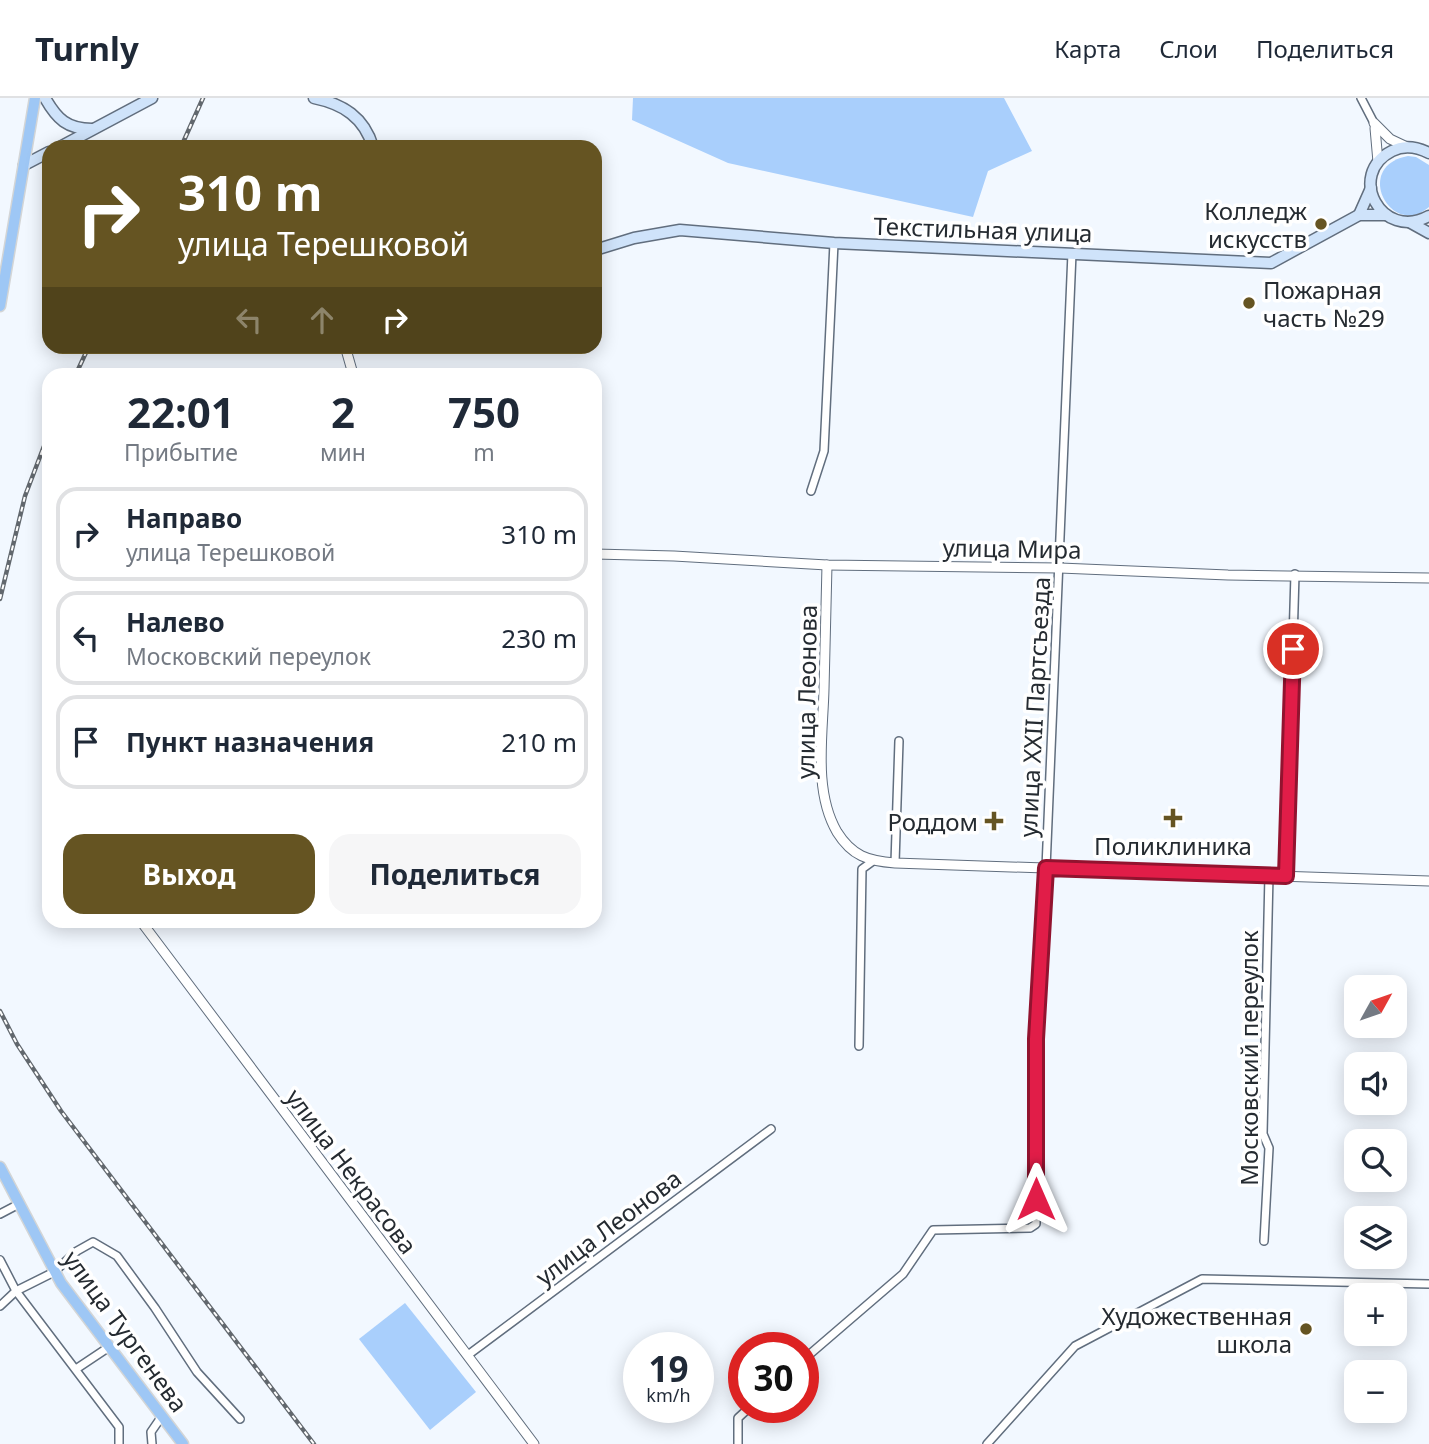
<!DOCTYPE html>
<html lang="ru">
<head>
<meta charset="utf-8">
<style>
	:root { --surface:#fff; --page:#f6f6f7; --text:#1f2937; --muted:#747a83; --line:#e0e1e3; --accent:#655422 }
	body { margin:0; font-family:"Noto Sans",sans-serif; background:var(--page); color:var(--text); height:100vh; display:flex; flex-direction:column; font-size:26px; white-space:nowrap }
	* { box-sizing:border-box; margin:0 }
	p { font-size:23px; color:var(--muted) }
	.icon { flex:none; width:38px; height:38px; fill:none; stroke:currentColor; stroke-width:2; stroke-linecap:round; stroke-linejoin:round }
	.map { position:relative; flex:1; overflow:hidden }
	.drawer { position:absolute; left:42px; top:270px; width:560px; height:560px; display:flex; flex-direction:column; background:var(--surface); border-radius:21px; box-shadow:0 4px 18px #0003 }
	.drawer>* { flex:none }
	.hud { position:absolute; left:42px; top:42px; width:560px; height:214px; border-radius:21px; box-shadow:0 4px 18px #0003; background:#655422; color:#fff; overflow:hidden }
	.needle { width:46px; rotate:50deg }
	.fabs { position:absolute; left:1344px; top:877px; display:grid; gap:14px }
	.fabs a { display:grid; place-items:center; width:63px; height:63px; border-radius:14px; background:var(--surface); box-shadow:0 4px 18px #0003; font-size:35px }
	.speed { position:absolute; left:623px; top:1234px; display:flex; gap:14px; font-size:35px; font-weight:700; text-align:center }
	.speed>* { display:grid; place-content:center; width:91px; height:91px; border-radius:50%; background:var(--surface); box-shadow:0 4px 18px #0003; line-height:1 }
	.speed small { font-size:18px; font-weight:400 }
	.speed .limit { border:10px solid #d22; background:#fff; color:#111 }
	.pin { position:absolute; display:grid; place-items:center; width:60px; height:60px; color:#fff; margin:-30px; border:4px solid #fff; border-radius:50%; box-shadow:0 2px 7px #0007 }
	.me { position:absolute; width:77px; margin:-38px; rotate:0deg; stroke-linejoin:round; filter:drop-shadow(0 0 5px #0008) }
	.turn { display:flex; align-items:center; gap:24px; height:147px; padding:0 21px; font-size:32px }
	.turn .icon { width:91px; height:91px; stroke-width:2.5 }
	.turn b { display:block; font-size:49px; line-height:60px }
	.lanes { display:flex; align-items:center; height:66px; padding:0 21px; background:#0003; justify-content:center; gap:35px; direction:ltr }
	.lanes .off { opacity:.35 }
	.eta { display:flex; justify-content:space-evenly; align-items:center; height:119px; text-align:center }
	.eta b { font-size:42px; font-weight:700; line-height:49px }
	.cta { display:flex; gap:14px; margin-top:auto; padding:14px 21px }
	.cta a { flex:1; height:80px; border-radius:21px; background:var(--accent); color:#fff; font-size:28px; font-weight:700; line-height:80px; text-align:center }
	.cta a+a { background:var(--page); color:var(--text) }
	ul { padding:0; list-style:none }
	li { display:flex; align-items:center; gap:21px; height:94px; margin:0 14px 10px; padding:0 7px; border:4px solid var(--line); border-radius:21px }
	li div { flex:1 }
	li b { display:block; font-size:26px }
	li em { font-style:normal }
	header { display:flex; align-items:center; gap:42px; box-sizing:border-box; height:98px; padding:0 35px; background:var(--surface); border-bottom:2px solid var(--line) }
	header strong { font-size:33px }
	nav { display:flex; gap:38px; margin-inline-start:auto; font-size:24px }
	.map>svg:first-child { display:block }
	.green { fill:#a9cffc }
	.lines { fill:none; stroke-linecap:round; stroke-linejoin:round }
	.minor-casing { stroke:#616e7e; stroke-width:10 }
	.tertiary-casing { stroke:#616e7e; stroke-width:11 }
	.secondary-casing { stroke:#616e7e; stroke-width:13 }
	.primary-casing { stroke:#d3d5d6; stroke-width:13 }
	.minor { stroke:#fff; stroke-width:7 }
	.tertiary { stroke:#fff; stroke-width:9 }
	.secondary { stroke:#cfe3fa; stroke-width:10 }
	.primary { stroke:#9ec7f5; stroke-width:10 }
	.rail-casing { stroke:#62686e; stroke-width:4.5 }
	.rail { stroke:#fff; stroke-width:2; stroke-dasharray:5; stroke-linecap:butt }
	.route-casing { stroke:#92132f; stroke-width:18 }
	.route { stroke:#e11d48; stroke-width:12 }
	.poi-dot { fill:#655422; stroke:#fff; stroke-width:2.5 }
	.labels { text-anchor:middle; dominant-baseline:central; stroke-width:7; stroke-linejoin:round; paint-order:stroke }
	.poi-label { font-size:24px; fill:#252b31; stroke:#fff; text-anchor:end }
	.street-label { font-size:24px; fill:#252b31; stroke:#fff }
</style>
</head>
<body>
<header>
<strong>Turnly</strong>
<nav><a>Карта</a><a>Слои</a><a>Поделиться</a></nav>
</header>
<div class="map">
<svg width="1429" height="1346" viewBox="0 0 1429 1346">
	<rect width="100%" height="100%" fill="#f2f8ff"/>
	<g class="green">
		<polygon points="633,0 1004,0 1032,53 988,73 973,119 728,65 632,22"/>
		<path d="M1408,58L1416,59L1429,67V109C1391,142 1352,68 1408,58Z"/>
		<polygon points="405,1205 476,1294 430,1332 359,1241"/>
	</g>
	<g class="lines">
		<g class="minor-casing">
			<g id="minor">
				<polyline points="1361,0 1374,25"/>
				<polyline points="811,393 824,353 834,145"/>
				<polyline points="895,765 899,643"/>
				<polyline points="1286,778 1295,476"/>
				<polyline points="859,948 862,771 873,763"/>
				<polyline points="0,1116 19,1106"/>
				<polyline points="1264,1143 1269,1050 1263,1036 1269,777"/>
				<polyline points="0,1162 16,1193 119,1329 119,1346"/>
				<polyline points="0,1208 16,1193 54,1174 77,1153 93,1144 117,1158 155,1210 197,1274 240,1321"/>
				<polyline points="468,1257 771,1031"/>
				<polyline points="803,1262 903,1176 933,1132 1030,1130 1036,1126 1036,941 1046,770 1072,155"/>
				<polyline points="76,1271 109,1249"/>
				<polyline points="152,1346 151,1334 162,1318"/>
				<polyline points="738,1346 738,1320 750,1309"/>
				<polyline points="987,1346 1075,1248 1202,1181 1429,1186"/>
			</g>
		</g>
		<g class="tertiary-casing">
			<g id="tertiary">
				<polyline points="1374,25 1390,41 1407,49"/>
				<polyline points="1375,30 1378,64"/>
				<polyline points="345,248 353,276"/>
				<polyline points="595,456 674,458 827,467 1060,470 1228,477 1429,480"/>
				<path d="M827,467C826,508 825,549 824,591C823,636 813,693 837,734C852,758 868,763 895,765L1429,783"/>
				<polyline points="140,822 534,1346"/>
			</g>
		</g>
		<g class="secondary-casing">
			<g id="secondary">
				<path d="M45,0C57,21 67,31 92,31"/>
				<path d="M314,0C343,6 364,19 373,49"/>
				<polyline points="60,49 152,0"/>
				<path d="M1429,55C1417,49 1404,47 1392,53C1346,76 1381,144 1429,118"/>
				<polyline points="24,67 49,54"/>
				<polyline points="1359,117 1371,90"/>
				<polyline points="1411,125 1429,135"/>
				<polyline points="595,152 634,140 680,132 834,145 1271,165 1359,117 1386,117"/>
			</g>
		</g>
		<g class="primary-casing">
			<g id="primary">
				<polyline points="0,208 35,0"/>
				<polyline points="0,1069 61,1185 183,1346"/>
			</g>
		</g>
		<use href="#minor" class="minor"/>
		<use href="#tertiary" class="tertiary"/>
		<use href="#secondary" class="secondary"/>
		<use href="#primary" class="primary"/>
		<g class="rail-casing">
			<g id="rail">
				<polyline points="181,49 203,0"/>
				<polyline points="76,276 89,248"/>
				<polyline points="0,501 25,398 49,335"/>
				<polyline points="0,913 17,946 61,1013 314,1346"/>
			</g>
		</g>
		<use href="#rail" class="rail"/>
	</g>
	<g class="lines">
		<g class="route-casing">
			<polyline id="route" points="1036,1101 1036,941 1046,770 1286,778 1293,551"/>
		</g>
		<use href="#route" class="route"/>
	</g>
	<g class="poi-dot">
		<circle cx="1321" cy="126" r="7"/>
		<circle cx="1249" cy="205" r="7"/>
		<path d="M1169.5 709.5h7v7h7v7h-7v7h-7v-7h-7v-7h7z"/>
		<path d="M990.5 712.5h7v7h7v7h-7v7h-7v-7h-7v-7h7z"/>
		<circle cx="1306" cy="1231" r="7"/>
	</g>
	<g class="labels">
		<g class="poi-label">
			<text x="1307" y="112">Колледж<tspan x="1307" dy="28">искусств</tspan></text>
			<text x="1263" y="191" text-anchor="start">Пожарная<tspan x="1263" dy="28">часть №29</tspan></text>
			<text x="978" y="723">Роддом</text>
			<text x="1173" y="747" text-anchor="middle">Поликлиника</text>
			<text x="1292" y="1217">Художественная<tspan x="1292" dy="28">школа</tspan></text>
		</g>
		<g class="street-label">
			<text transform="translate(983 131) rotate(2)">Текстильная улица</text>
			<text transform="translate(1012 450) rotate(1)">улица Мира</text>
			<text transform="translate(806 594) rotate(-89)">улица Леонова</text>
			<text transform="translate(1034 609) rotate(-87)">улица XXII Партсъезда</text>
			<text transform="translate(1248 960) rotate(-90)">Московский переулок</text>
			<text transform="translate(352 1073) rotate(53)">улица Некрасова</text>
			<text transform="translate(608 1129) rotate(-37)">улица Леонова</text>
			<text transform="translate(126 1233) rotate(54)">улица Тургенева</text>
		</g>
	</g>
</svg>
<div class="fabs">
<a><svg class="needle" viewBox="-14 -14 28 28"><path d="M0-13l5 13h-10z" fill="#e53935"/><path d="M0 13l5-13h-10z" fill="#747a83"/></svg></a>
<a><svg class="icon" aria-label="sound" viewBox="0 0 24 24"><path d="M4 9h4l5-4v14l-5-4H4zM17 9q2 3 0 6"/></svg></a>
<a><svg class="icon" aria-label="search" viewBox="0 0 24 24"><circle cx="10" cy="10" r="6"/><path d="M15 15l6 6"/></svg></a>
<a><svg class="icon" aria-label="layers" viewBox="0 0 24 24"><path d="M12 4l9 5-9 5-9-5zM3 14l9 5 9-5"/></svg></a>
<a>+</a>
<a>−</a>
</div>
<div class="speed"><div>19<small>km/h</small></div><div class="limit">30</div></div>
<div class="pin" style="left:1293px;top:551px;background:#d93025"><svg class="icon" aria-label="arrive" viewBox="0 0 24 24"><path d="M6 21V4h12l-3 4 3 4H6"/></svg></div>
<svg class="me" style="left:1036px;top:1101px" viewBox="-20 -20 40 40"><path d="M0-17L14 15 0 8-14 15z" fill="#e11d48" stroke="#fff" stroke-width="4"/></svg>
<div class="hud">
<div class="turn"><svg class="icon" aria-label="right" viewBox="0 0 24 24"><path d="M7 20v-9h11M14 6l5 5-5 5"/></svg><div><b>310 m</b>улица Терешковой</div></div>
<div class="lanes"><svg class="icon off" aria-label="left" viewBox="0 0 24 24"><path d="M17 20v-9H6M10 6l-5 5 5 5"/></svg><svg class="icon off" aria-label="ahead" viewBox="0 0 24 24"><path d="M12 20V5M6 11l6-6 6 6"/></svg><svg class="icon" aria-label="right" viewBox="0 0 24 24"><path d="M7 20v-9h11M14 6l5 5-5 5"/></svg></div>
</div>
<section class="drawer">
<div class="eta">
<div><b>22:01</b><p>Прибытие</p></div>
<div><b>2</b><p>мин</p></div>
<div><b>750</b><p>m</p></div>
</div>
<ul>
<li><svg class="icon" aria-label="right" viewBox="0 0 24 24"><path d="M7 20v-9h11M14 6l5 5-5 5"/></svg><div><b>Направо</b><p>улица Терешковой</p></div><em>310 m</em></li>
<li><svg class="icon" aria-label="left" viewBox="0 0 24 24"><path d="M17 20v-9H6M10 6l-5 5 5 5"/></svg><div><b>Налево</b><p>Московский переулок</p></div><em>230 m</em></li>
<li><svg class="icon" aria-label="arrive" viewBox="0 0 24 24"><path d="M6 21V4h12l-3 4 3 4H6"/></svg><div><b>Пункт назначения</b></div><em>210 m</em></li>
</ul>
<div class="cta"><a>Выход</a><a>Поделиться</a></div>
</section>
</div>
</body>
</html>
